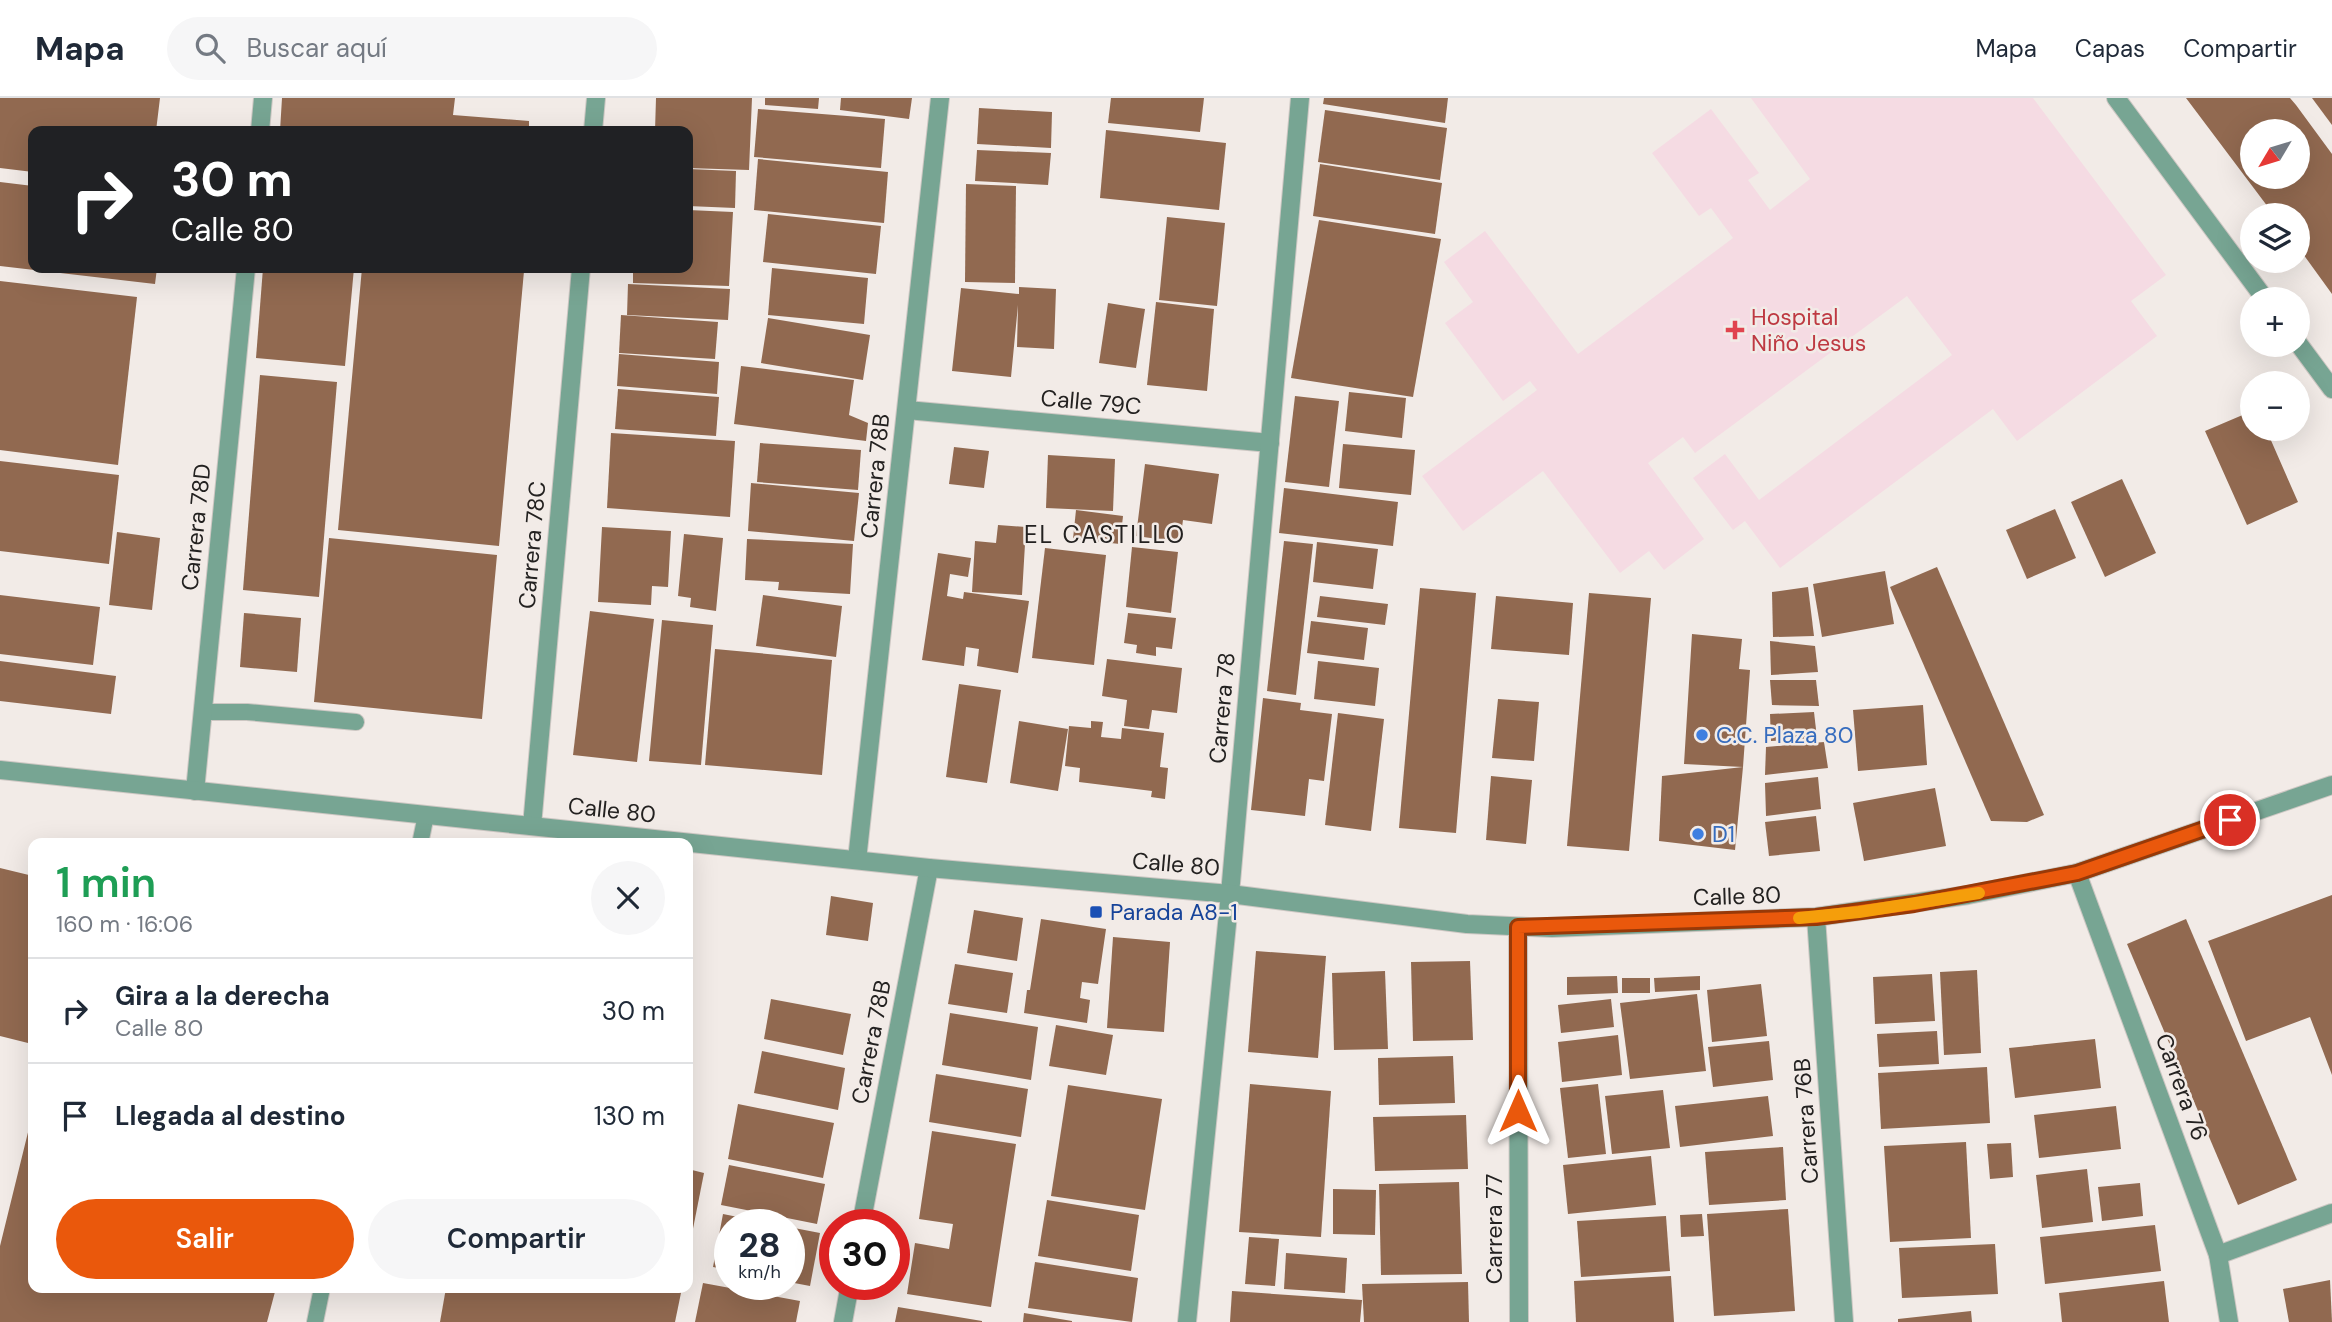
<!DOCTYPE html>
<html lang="es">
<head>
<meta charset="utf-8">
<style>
	:root { --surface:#fff; --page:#f6f6f7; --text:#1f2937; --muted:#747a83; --line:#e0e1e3; --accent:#ea580c }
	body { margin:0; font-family:"DM Sans",sans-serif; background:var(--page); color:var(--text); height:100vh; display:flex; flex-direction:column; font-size:26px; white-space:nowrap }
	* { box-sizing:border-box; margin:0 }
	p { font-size:23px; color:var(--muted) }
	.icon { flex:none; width:38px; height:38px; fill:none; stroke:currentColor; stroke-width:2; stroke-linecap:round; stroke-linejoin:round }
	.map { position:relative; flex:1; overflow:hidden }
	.details { position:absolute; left:28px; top:740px; width:665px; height:455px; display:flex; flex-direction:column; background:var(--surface); border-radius:14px; box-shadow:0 7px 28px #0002 }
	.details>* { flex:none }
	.hud { position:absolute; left:28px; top:28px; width:665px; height:147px; border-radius:14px; box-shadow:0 7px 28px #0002; background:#202124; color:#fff; overflow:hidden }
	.needle { width:46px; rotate:232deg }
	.tools { position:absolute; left:2240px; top:21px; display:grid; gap:14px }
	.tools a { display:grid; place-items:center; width:70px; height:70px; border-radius:50%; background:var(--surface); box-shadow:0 7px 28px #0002; font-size:35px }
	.speed { position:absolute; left:714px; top:1111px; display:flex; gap:14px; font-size:35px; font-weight:700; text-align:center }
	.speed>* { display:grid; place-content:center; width:91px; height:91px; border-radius:50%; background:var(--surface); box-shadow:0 7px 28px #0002; line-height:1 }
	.speed small { font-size:18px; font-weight:400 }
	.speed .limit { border:10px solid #d22; background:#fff; color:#111 }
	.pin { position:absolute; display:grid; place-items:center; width:60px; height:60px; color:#fff; margin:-30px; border:4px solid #fff; border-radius:50%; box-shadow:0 2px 7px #0007 }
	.me { position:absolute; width:77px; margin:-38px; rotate:0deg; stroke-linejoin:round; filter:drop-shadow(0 0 5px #0008) }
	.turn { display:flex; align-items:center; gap:24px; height:147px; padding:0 28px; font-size:32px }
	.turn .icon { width:91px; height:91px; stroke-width:2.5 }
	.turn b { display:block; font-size:49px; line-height:60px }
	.round { display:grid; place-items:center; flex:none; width:74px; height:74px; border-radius:37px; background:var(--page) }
	.summary { display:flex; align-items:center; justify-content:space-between; height:119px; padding:0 28px }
	h1 { font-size:42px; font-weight:600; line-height:52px; color:#1e9e55 }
	.cta { display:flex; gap:14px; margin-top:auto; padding:14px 28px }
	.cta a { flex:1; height:80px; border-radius:42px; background:var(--accent); color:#fff; font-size:28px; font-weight:600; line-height:80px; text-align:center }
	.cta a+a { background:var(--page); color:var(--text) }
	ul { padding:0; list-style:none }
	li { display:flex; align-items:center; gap:21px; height:105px; padding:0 28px; border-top:2px solid var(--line) }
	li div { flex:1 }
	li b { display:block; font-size:26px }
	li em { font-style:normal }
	header { display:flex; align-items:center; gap:42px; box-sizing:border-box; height:98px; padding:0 35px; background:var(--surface); border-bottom:2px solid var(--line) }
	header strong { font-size:33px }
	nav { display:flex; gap:38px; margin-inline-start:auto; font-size:24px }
	.search { width:490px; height:63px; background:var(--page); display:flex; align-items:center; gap:18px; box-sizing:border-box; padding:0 24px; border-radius:38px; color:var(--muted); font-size:26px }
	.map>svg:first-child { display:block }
	.medical { fill:#f5dbe3 }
	.building { fill:#916950; fill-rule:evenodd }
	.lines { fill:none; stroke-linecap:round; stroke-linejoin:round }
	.service-casing { stroke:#cdc7c3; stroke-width:18 }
	.minor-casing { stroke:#cdc7c3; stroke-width:20 }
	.tertiary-casing { stroke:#cdc7c3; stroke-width:20 }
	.service { stroke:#77a593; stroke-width:16 }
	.minor { stroke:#77a593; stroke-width:18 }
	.tertiary { stroke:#77a593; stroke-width:18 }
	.route-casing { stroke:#983908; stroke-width:18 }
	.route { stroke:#ea580c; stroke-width:12 }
	.slow { stroke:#f59e0b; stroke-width:12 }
	.health-dot { fill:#e0444e; stroke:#f2ebe7; stroke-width:2.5 }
	.shop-dot { fill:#3f7fe0; stroke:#f2ebe7; stroke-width:2.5 }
	.transit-dot { fill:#1a4fb4; stroke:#f2ebe7; stroke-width:2.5 }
	.labels { text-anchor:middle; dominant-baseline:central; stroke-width:5; stroke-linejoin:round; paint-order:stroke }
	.health-label { font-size:23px; fill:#be3a42; stroke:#f2ebe7; text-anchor:start }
	.street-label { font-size:23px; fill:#232120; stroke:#f2ebe7 }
	.shop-label { font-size:23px; fill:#366cbe; stroke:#f2ebe7; text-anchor:start }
	.transit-label { font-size:23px; fill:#164399; stroke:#f2ebe7; text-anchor:start }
	.neighbourhood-label { font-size:24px; letter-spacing:2px; fill:#232120; stroke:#f2ebe7 }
</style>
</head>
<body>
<header>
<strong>Mapa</strong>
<div class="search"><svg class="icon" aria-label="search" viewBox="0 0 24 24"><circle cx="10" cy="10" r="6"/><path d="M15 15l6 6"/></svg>Buscar aquí</div>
<nav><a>Mapa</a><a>Capas</a><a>Compartir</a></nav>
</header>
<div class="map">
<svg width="2332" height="1224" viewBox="0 0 2332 1224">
	<rect width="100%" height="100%" fill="#f2ebe7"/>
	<polygon class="medical" points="1751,0 2033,0 2166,177 2131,203 2157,238 2017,343 1993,311 1780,470 1745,423 1733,432 1693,380 1725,356 1759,402 1952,257 1907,198 1695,355 1683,339 1648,365 1704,441 1664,472 1649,453 1620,475 1543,373 1463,433 1422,378 1537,292 1530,283 1503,303 1445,225 1473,204 1444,164 1485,133 1578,256 1733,140 1711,110 1699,118 1652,55 1711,11 1759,75 1748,82 1770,112 1810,81"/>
	<g class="building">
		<polygon points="0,0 160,0 156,33 33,33 33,74 0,70"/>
		<polygon points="282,0 455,0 453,17 529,23 529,33 280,33"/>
		<polygon points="656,0 752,0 749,72 688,70 688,33 655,33"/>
		<polygon points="765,0 819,0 818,11 765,7"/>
		<polygon points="841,0 912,0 909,21 840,12"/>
		<polygon points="1111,0 1204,0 1200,34 1108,25"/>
		<polygon points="1324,0 1448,0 1445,25 1323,6"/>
		<path d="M2186,0H2290L2296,7L2332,56V196L2298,149V117H2274ZM2252,33H2298V79H2252Z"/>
		<polygon points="2312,0 2332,0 2332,27"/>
		<polygon points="979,10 1052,14 1051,50 977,46"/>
		<polygon points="758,11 885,21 881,70 754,59"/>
		<polygon points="1325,12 1447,30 1440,82 1318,64"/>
		<polygon points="1106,32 1226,45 1219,112 1100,100"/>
		<polygon points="977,52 1051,55 1048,87 975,83"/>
		<polygon points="758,61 888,74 884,125 754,112"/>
		<polygon points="1320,66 1442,85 1435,136 1313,118"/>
		<polygon points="688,71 736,73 735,110 688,108"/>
		<polygon points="0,84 33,88 33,170 157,170 155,186 0,168"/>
		<polygon points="966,86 1016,88 1015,185 965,184"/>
		<polygon points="688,112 733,114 729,188 633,185 633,170 688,170"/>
		<polygon points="768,116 881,128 876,176 763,164"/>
		<polygon points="1167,119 1225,125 1217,208 1159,202"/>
		<polygon points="1319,122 1441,141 1413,299 1291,280"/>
		<polygon points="263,170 354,170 345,268 256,260"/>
		<polygon points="362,170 524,173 499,448 338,432"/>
		<polygon points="772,170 868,180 864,226 768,217"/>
		<polygon points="0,183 137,199 118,367 0,352"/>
		<polygon points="628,186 730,191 728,222 627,217"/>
		<polygon points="1019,189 1056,191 1054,251 1017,249 1018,207 1011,279 952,273 961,190 1019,196"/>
		<polygon points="1156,204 1214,211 1207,293 1147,287"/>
		<polygon points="1108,205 1145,211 1136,270 1099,265"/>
		<polygon points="621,217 718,224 715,261 619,255"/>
		<polygon points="768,220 870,237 863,282 761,265"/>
		<polygon points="619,256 719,264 717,296 617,288"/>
		<polygon points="741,268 854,282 849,317 868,325 866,343 734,326"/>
		<polygon points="260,277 337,284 319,499 243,492"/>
		<polygon points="618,291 719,299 716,338 615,331"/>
		<polygon points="1349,294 1406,300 1402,340 1345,333"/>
		<polygon points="1295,298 1339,303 1329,389 1285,384"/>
		<polygon points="2252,313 2252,331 2266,331 2298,404 2247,427 2205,333"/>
		<polygon points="611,335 735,343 730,419 607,410"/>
		<polygon points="760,345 861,352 858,392 757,384"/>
		<polygon points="1343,346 1415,352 1411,397 1339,390"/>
		<polygon points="954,349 989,353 984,390 949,386"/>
		<polygon points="1048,357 1115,361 1113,413 1046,410"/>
		<polygon points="0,363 119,377 109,466 0,453"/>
		<polygon points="1145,366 1219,376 1212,426 1183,422 1180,444 1136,438"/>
		<polygon points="2122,381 2156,455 2105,479 2071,404"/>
		<polygon points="751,385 859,395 854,443 748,433"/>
		<polygon points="1284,390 1398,404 1393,448 1279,435"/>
		<polygon points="2055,411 2076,460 2027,481 2006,432"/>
		<polygon points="1076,412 1123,418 1120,446 1073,441"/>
		<polygon points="998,427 1026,429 1022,497 972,494 975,443 996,445"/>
		<polygon points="602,429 671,433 668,489 652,488 651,507 598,504"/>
		<polygon points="117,434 160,440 152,512 109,507"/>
		<polygon points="684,436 723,440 716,513 690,509 691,500 678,498"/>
		<polygon points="329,440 497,457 482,621 314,604"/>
		<polygon points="747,441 853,446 850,496 778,492 779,484 745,482"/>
		<polygon points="1284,443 1313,446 1296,597 1267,593"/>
		<polygon points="1317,444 1378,451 1373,491 1313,484"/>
		<polygon points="1132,449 1178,454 1171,515 1126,509"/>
		<polygon points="1045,450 1106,457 1094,567 1032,560"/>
		<polygon points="938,455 971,460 968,479 950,476 947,498 963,501 964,494 1029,503 1018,575 977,568 979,551 966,549 964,568 922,562"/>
		<polygon points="1937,469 2044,717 2027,724 1991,723 1890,489"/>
		<polygon points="1885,473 1894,526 1822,539 1813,486"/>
		<polygon points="1808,489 1814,538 1773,539 1772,494"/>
		<polygon points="1420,490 1476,495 1456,735 1399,730"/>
		<polygon points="1589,495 1651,500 1629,753 1567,748"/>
		<polygon points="0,497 100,509 93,567 0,556"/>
		<polygon points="763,497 842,508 836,559 756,548"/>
		<polygon points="1320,498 1388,506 1385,527 1317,519"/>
		<polygon points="1496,498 1573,505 1569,557 1491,551"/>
		<polygon points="590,513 654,521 637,664 573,657"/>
		<polygon points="244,515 301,520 297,574 240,569"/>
		<polygon points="1128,515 1176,520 1172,551 1156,549 1156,558 1136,555 1137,547 1124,545"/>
		<polygon points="662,522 713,527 701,667 649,663"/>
		<polygon points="1311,523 1368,530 1364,562 1307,555"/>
		<polygon points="1692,536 1742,541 1739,571 1750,572 1743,669 1684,666"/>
		<polygon points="1770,543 1815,548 1818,574 1771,577"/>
		<polygon points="715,551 832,562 822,677 705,667"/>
		<polygon points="1107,561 1182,570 1177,615 1152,612 1149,631 1124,628 1127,602 1102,598"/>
		<polygon points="0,563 116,578 111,616 0,603"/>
		<polygon points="1318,563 1379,570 1375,608 1314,601"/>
		<polygon points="1770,582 1816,582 1819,608 1772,607"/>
		<polygon points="959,586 1001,592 987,685 946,679"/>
		<polygon points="1263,600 1301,605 1300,612 1332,616 1324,683 1309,681 1305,718 1251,712"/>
		<polygon points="1498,601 1539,604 1534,663 1492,660"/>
		<polygon points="1923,607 1927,667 1858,673 1853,612"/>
		<polygon points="1814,614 1817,640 1771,643 1770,616"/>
		<polygon points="1338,615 1384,621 1371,733 1325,727"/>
		<polygon points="1019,623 1068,631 1058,693 1010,685"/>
		<polygon points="1091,623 1103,624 1101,639 1121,641 1122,630 1164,635 1160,669 1168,670 1165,701 1151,699 1152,693 1079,684 1080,670 1065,668 1069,628 1091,630"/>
		<polygon points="1824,644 1828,670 1765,677 1766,649"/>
		<polygon points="1743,669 1735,752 1659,743 1662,678"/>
		<polygon points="1491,678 1532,682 1526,746 1486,742"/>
		<polygon points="1818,679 1821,711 1766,718 1765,685"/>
		<polygon points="1935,690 1946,748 1864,763 1853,705"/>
		<polygon points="1816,718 1820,753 1769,758 1765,724"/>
		<polygon points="0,770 33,778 33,925 28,945 0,938"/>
		<polygon points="2332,797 2332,977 2310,919 2246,943 2208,843"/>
		<polygon points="831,798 873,805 868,843 826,837"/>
		<polygon points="974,812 1023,820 1017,863 967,855"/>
		<polygon points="1041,821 1106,831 1098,886 1082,884 1080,900 1090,902 1087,925 1024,915 1027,892 1030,892"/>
		<polygon points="2186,821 2297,1082 2238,1107 2127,846"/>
		<polygon points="1113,839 1170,844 1164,934 1107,930"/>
		<polygon points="1256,853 1326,858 1318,960 1248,954"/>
		<polygon points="1470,863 1473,942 1413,943 1411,864"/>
		<polygon points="955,866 1013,875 1007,915 948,906"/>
		<polygon points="1977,872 1981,955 1944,957 1940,874"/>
		<polygon points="1385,873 1388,951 1334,952 1332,875"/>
		<polygon points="1932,876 1935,923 1875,926 1873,879"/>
		<polygon points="1617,878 1618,895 1567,897 1567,879"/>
		<polygon points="1700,878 1700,892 1655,894 1654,880"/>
		<rect x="1622" y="880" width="28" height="15"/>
		<polygon points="1761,886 1767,938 1712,944 1707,892"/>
		<polygon points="1697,896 1706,973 1630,981 1620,905"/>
		<polygon points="771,901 851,916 843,957 764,941"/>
		<polygon points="1611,901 1614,929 1561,935 1558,907"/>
		<polygon points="950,915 1038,929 1031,982 942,967"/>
		<polygon points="1056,927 1113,937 1106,977 1049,968"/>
		<polygon points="1937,933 1939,966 1879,969 1877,936"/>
		<polygon points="1618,937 1622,977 1562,984 1558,944"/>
		<polygon points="2095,941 2101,990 2015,1000 2009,950"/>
		<polygon points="1769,943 1773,982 1713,989 1708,949"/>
		<polygon points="762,953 845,970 838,1012 754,995"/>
		<polygon points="1453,958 1455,1005 1379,1007 1378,960"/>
		<polygon points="1987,969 1990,1025 1881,1031 1878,975"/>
		<polygon points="936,976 1028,991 1021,1039 929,1024"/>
		<polygon points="1250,986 1331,993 1321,1139 1239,1134"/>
		<polygon points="1598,986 1606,1056 1568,1060 1560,990"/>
		<polygon points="1068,987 1162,1001 1145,1112 1051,1098"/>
		<polygon points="1663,992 1670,1050 1612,1056 1605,998"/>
		<polygon points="1768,998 1773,1038 1680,1049 1675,1008"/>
		<polygon points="738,1006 834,1025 823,1080 728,1061"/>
		<polygon points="2116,1008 2121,1051 2039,1060 2034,1017"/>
		<polygon points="1466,1017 1468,1071 1375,1073 1373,1019"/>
		<polygon points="32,1018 33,1190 276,1190 267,1224 0,1224 0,1148"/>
		<polygon points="932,1033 1016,1046 991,1209 907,1196 915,1145 949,1151 953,1126 919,1121"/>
		<polygon points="1966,1044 1971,1140 1890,1144 1884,1048"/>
		<polygon points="2011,1045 2013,1079 1990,1081 1987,1046"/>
		<polygon points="1783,1049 1786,1102 1709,1107 1705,1054"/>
		<polygon points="1651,1058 1656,1107 1568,1116 1563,1067"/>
		<polygon points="729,1067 825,1086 817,1126 721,1107"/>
		<polygon points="688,1071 704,1075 689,1151 688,1151"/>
		<polygon points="2087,1071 2093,1124 2042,1130 2036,1077"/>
		<polygon points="1459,1084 1462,1176 1381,1177 1379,1086"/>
		<polygon points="2140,1085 2143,1118 2102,1123 2098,1089"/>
		<polygon points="1333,1091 1376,1092 1375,1137 1333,1136"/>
		<polygon points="1047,1102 1139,1117 1131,1173 1038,1158"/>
		<polygon points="1788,1111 1795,1213 1714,1218 1707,1116"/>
		<polygon points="723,1116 773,1126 730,1127 730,1172 713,1169"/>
		<polygon points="1702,1116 1704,1138 1681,1139 1680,1117"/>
		<polygon points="1666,1118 1670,1173 1581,1179 1577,1123"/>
		<polygon points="2155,1127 2161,1173 2045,1186 2040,1139"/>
		<polygon points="789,1129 820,1135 810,1188 789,1184"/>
		<polygon points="1249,1139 1279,1141 1275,1188 1245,1186"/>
		<polygon points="1995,1146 1998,1196 1902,1200 1899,1150"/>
		<polygon points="1286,1155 1347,1160 1345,1195 1284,1191"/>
		<polygon points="1035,1164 1138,1180 1132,1224 1028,1210"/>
		<polygon points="1671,1178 1674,1224 1576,1224 1574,1183"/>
		<polygon points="2330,1182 2332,1224 2289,1224 2283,1191"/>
		<polygon points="2164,1183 2169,1224 2062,1224 2059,1195"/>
		<polygon points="1468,1184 1469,1224 1364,1224 1362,1186"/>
		<polygon points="703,1185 800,1203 796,1224 695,1224"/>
		<polygon points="446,1190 682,1190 675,1224 440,1224"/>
		<polygon points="1232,1193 1362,1202 1360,1224 1230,1224"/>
		<polygon points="898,1209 982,1223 982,1224 895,1224"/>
		<polygon points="1971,1213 1972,1224 1898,1224 1898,1221"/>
		<polygon points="1024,1215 1072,1223 1072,1224 1023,1224"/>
	</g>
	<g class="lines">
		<g class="service-casing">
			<g id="service">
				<polyline points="202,614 247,614 356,624"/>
				<polyline points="420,746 426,717"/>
				<polyline points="315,1224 322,1190"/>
			</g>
		</g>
		<g class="minor-casing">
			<g id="minor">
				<polyline points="2116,0 2265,201"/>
				<polyline points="260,33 263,0"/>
				<polyline points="593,33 596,0"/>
				<polyline points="2298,245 2332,291"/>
				<polyline points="907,312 1270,345"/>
				<polyline points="195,693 246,170"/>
				<polyline points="532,728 581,170"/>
				<polyline points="857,762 940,0"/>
				<polyline points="1816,819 1844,1224"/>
				<polyline points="1518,829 1519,1224"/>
				<polyline points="861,1127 929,770"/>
				<polyline points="2218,1157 2332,1115"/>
				<polyline points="843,1224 850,1186"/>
				<polyline points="1187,1224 1230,796 1300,0"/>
			</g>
		</g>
		<g class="tertiary-casing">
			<g id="tertiary">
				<polyline points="0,672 929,770 1230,796 1467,826 1552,830 1816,819 1968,797 2077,775 2332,687"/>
				<polyline points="2077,775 2218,1157 2229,1224"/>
			</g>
		</g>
		<use href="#service" class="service"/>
		<use href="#minor" class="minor"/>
		<use href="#tertiary" class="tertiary"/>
	</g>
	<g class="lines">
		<g class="route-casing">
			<polyline id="route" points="1518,1013 1518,829 1816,819 1914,806 2077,775 2230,722"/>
		</g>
		<use href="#route" class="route"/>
		<polyline class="slow" points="1799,820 1859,814 1979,795"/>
	</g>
	<path class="health-dot" d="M1731.5 221.5h7v7h7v7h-7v7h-7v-7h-7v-7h7z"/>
	<g class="shop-dot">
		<circle cx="1702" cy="637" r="7"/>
		<circle cx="1698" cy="736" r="7"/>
	</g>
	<rect class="transit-dot" x="1089" y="807" width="14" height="14" rx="3.5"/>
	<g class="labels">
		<g class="health-label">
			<text x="1751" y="219">Hospital<tspan x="1751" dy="26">Niño Jesus</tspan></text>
		</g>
		<g class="street-label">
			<text transform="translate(1091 304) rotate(5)">Calle 79C</text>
			<text transform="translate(875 378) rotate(-84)">Carrera 78B</text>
			<text transform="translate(196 429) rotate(-84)">Carrera 78D</text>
			<text transform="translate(532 447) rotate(-85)">Carrera 78C</text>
			<text transform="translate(1222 610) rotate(-85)">Carrera 78</text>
			<text transform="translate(612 712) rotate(6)">Calle 80</text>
			<text transform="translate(1176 766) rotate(5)">Calle 80</text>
			<text transform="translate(1737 798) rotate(-2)">Calle 80</text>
			<text transform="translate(871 944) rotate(-79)">Carrera 78B</text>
			<text transform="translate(2182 989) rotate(70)">Carrera 76</text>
			<text transform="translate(1806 1023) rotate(-94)">Carrera 76B</text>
			<text transform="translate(1494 1131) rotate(-90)">Carrera 77</text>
		</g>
		<g class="shop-label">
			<text x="1716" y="637">C.C. Plaza 80</text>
			<text x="1712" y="736">D1</text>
		</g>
		<g class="transit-label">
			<text x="1110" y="814">Parada A8-1</text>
		</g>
		<g class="neighbourhood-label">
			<text x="1105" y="436">EL CASTILLO</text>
		</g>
	</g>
</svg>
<div class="tools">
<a><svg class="needle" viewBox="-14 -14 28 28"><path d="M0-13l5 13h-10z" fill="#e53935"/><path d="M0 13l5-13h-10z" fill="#747a83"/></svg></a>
<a><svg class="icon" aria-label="layers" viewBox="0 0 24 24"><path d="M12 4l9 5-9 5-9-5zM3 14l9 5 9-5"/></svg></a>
<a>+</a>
<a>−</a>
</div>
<div class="speed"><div>28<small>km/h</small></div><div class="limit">30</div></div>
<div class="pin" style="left:2230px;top:722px;background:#d93025"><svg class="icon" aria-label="arrive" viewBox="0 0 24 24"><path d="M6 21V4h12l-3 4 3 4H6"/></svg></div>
<svg class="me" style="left:1518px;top:1013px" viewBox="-20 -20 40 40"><path d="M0-17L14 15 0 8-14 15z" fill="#ea580c" stroke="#fff" stroke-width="4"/></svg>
<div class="hud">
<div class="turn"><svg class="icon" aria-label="right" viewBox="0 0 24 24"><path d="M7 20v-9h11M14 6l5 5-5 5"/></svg><div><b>30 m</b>Calle 80</div></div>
</div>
<section class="details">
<div class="summary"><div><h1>1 min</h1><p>160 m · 16:06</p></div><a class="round"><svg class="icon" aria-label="close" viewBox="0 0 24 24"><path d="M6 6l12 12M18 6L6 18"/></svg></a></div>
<ul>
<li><svg class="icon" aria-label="right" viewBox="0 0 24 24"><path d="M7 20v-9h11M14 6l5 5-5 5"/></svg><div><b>Gira a la derecha</b><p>Calle 80</p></div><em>30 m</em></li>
<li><svg class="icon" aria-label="arrive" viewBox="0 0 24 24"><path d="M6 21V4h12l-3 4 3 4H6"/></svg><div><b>Llegada al destino</b></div><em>130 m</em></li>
</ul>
<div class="cta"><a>Salir</a><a>Compartir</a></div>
</section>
</div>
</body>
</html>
